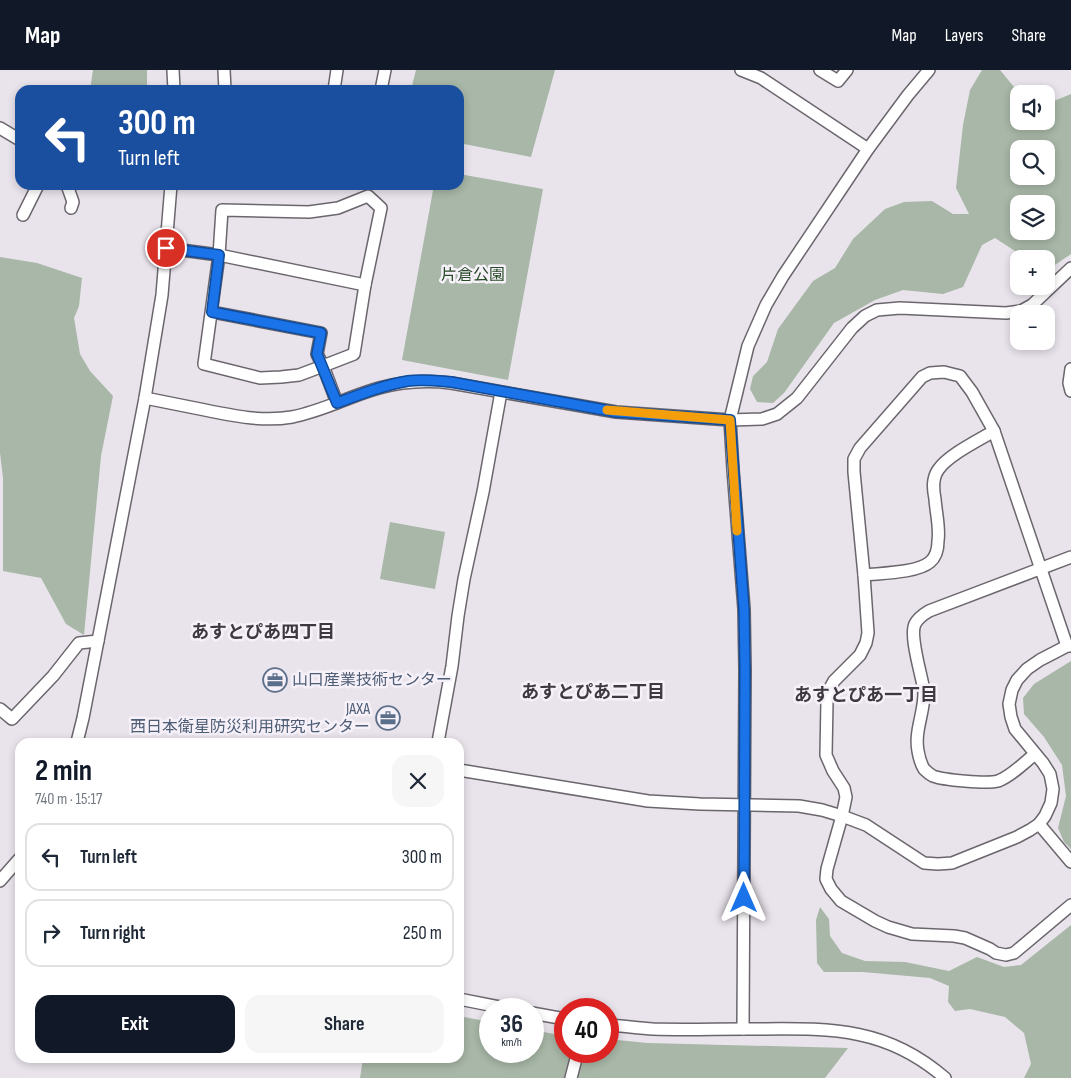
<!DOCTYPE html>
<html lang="en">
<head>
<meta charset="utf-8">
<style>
	:root { --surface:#fff; --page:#f6f6f7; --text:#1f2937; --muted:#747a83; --line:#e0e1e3; --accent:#111827 }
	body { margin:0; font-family:"Sofia Sans Condensed","Noto Sans JP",sans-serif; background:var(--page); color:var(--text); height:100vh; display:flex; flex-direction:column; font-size:19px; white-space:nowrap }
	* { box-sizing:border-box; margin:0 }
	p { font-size:16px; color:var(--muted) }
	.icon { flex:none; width:28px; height:28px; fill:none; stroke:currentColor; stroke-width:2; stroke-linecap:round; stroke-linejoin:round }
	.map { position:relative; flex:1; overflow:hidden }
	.side { position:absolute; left:15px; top:668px; width:449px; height:325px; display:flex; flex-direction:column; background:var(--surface); border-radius:15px; box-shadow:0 2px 8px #0003 }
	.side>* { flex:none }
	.banner { position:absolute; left:15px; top:15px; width:449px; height:105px; border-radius:15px; box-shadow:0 2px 8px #0003; background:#1a4fa0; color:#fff; overflow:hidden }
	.tools { position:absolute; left:1010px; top:15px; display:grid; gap:10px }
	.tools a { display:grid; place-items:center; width:45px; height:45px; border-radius:10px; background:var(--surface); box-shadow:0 2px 8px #0003; font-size:25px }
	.speed { position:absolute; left:479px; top:928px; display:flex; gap:10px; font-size:25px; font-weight:700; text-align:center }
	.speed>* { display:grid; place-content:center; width:65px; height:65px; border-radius:50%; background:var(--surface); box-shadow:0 2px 8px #0003; line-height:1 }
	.speed small { font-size:12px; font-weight:400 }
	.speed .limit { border:8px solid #d22; background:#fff; color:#111 }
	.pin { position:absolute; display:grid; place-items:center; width:42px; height:42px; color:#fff; margin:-21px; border:2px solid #fff; border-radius:50%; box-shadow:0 1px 5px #0007 }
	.me { position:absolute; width:55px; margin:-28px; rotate:0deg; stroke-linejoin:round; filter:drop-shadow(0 0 4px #0008) }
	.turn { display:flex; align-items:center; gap:18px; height:105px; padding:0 20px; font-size:22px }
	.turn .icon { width:65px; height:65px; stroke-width:2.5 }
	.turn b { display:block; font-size:35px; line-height:42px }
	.round { display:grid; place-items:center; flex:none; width:52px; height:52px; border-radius:15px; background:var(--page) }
	.overview { display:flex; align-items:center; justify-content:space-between; height:85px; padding:0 20px }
	h1 { font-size:30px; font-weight:700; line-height:38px; color:var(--accent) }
	.action { display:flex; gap:10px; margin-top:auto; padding:10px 20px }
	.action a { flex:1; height:58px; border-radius:15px; background:var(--accent); color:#fff; font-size:20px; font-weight:700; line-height:58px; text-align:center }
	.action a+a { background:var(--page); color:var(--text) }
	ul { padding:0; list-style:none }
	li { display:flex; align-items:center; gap:15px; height:68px; margin:0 10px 8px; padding:0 10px; border:2px solid var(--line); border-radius:15px }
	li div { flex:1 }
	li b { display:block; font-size:19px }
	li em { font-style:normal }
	header { display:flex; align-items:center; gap:30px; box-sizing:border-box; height:70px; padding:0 25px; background:var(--accent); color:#fff }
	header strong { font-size:24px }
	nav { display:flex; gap:28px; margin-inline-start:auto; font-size:18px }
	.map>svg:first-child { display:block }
	.green { fill:#a8b7a7; fill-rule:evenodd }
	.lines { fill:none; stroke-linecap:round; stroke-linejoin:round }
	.minor-casing { stroke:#6b666d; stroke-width:14 }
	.minor { stroke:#fff; stroke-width:11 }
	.route-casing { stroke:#114b97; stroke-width:12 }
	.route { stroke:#1a73e8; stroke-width:9 }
	.slow { stroke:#f59e0b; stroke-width:9 }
	.labels { text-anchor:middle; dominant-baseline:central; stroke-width:5; stroke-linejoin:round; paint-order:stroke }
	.park-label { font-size:16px; fill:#274a26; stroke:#f6f0f9 }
	.service-label { font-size:16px; fill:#4e5e75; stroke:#f6f0f9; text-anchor:start }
	.neighbourhood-label { font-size:18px; font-weight:bold; fill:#3e3940; stroke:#f6f0f9 }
</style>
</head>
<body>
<header>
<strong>Map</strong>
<nav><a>Map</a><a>Layers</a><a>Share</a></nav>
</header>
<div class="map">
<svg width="1071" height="1008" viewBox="0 0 1071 1008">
	<rect width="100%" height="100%" fill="#e9e3ec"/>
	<g class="green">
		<polygon points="93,0 147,0 147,20 90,20"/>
		<polygon points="416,0 555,0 531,87 459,73 459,20 411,20"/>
		<path d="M982,0H1000L1014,17L1029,24H1019V51H1046V32L1049,33L1071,24V184L1046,201V189H1027L995,168L982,175L963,217L943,224L903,220L875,230L834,253L784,323L773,333L757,332L750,319L753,306L767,292L778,259L813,211L835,198L853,169L885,139L904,132L932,131L953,144H969L956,118L963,55L970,20ZM1019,79H1046V106H1019ZM1019,134H1046V161H1019Z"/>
		<polygon points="459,104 543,119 508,310 402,290 434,115 459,115"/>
		<polygon points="0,187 37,193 82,208 79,236 74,248 80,284 90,301 113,326 101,386 84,565 66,554 41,508 3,501 3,408 0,383"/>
		<polygon points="390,452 445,462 435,519 380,509"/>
		<polygon points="1071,591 1071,779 1064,772 1058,758 1066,726 1062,695 1044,667 1024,644 1023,628 1034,614"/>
		<polygon points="820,837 829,849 830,866 842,883 865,891 905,892 949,901 977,887 1004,897 1021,895 1071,855 1071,1008 1024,1008 1031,994 1024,963 1005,947 970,939 955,941 948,932 949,916 930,908 863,902 824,902 817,893 816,850"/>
		<polygon points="459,946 490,952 490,981 532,981 533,960 565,966 565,981 608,981 608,969 647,973 848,978 825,1008 360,1008 363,988 459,988"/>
	</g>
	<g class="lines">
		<g class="minor-casing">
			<g id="minor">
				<polyline points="173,0 174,20"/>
				<polyline points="224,0 225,20"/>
				<polyline points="741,0 761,8 868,79"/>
				<polyline points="820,0 838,11 847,0"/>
				<polyline points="334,20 337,0"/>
				<polyline points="381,20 385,0"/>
				<polyline points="0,58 20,70"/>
				<polyline points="67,115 73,132 71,138"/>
				<polyline points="23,145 38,115"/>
				<polyline points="166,178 219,185 365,215"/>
				<polyline points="212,242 321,263 317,284 323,296 299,305 281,307 260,308 204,294 219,185 222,140 309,142 338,138 368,126 381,138 365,215 354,284 323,296 337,333"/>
				<polyline points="1071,299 1069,313 1071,321"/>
				<path d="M145,328C165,332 185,336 205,340C234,346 263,352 292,347C323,341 350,326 379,318C404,311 426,310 451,313L616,342L730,350L762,349L777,344L797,328L852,258L865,246L877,240L900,238L1006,243L1021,241L1032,235L1071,198"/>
				<path d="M864,505C882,503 917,503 930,492C936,487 938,478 938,471C940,458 936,443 935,429C933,419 932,409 938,400C948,385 979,370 994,361"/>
				<polyline points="1067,576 994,361 972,322 960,306 944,302 930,303 922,307 860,378 854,389 854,402 864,505 868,563 866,573 860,585 834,611 829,620 827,631 826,685 833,701 844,718 846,727 842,746 827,799 826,809 831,819 841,831 875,851 888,857 912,864 954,866 965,868 990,879 996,883 1006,885 1014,883 1071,835"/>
				<polyline points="0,639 12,649 53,606 79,573 98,571"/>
				<polyline points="77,672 83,648 145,328 162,225 171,115"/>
				<polyline points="438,672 452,596 458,546 464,509 483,422 501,322"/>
				<path d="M1035,684C1024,693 1010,707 998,711C987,714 943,710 933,706C931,705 926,701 924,699C921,694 919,687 918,681C914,661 925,641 924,621C922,606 909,566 915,554C918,548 924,544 929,541L1071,487"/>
				<polyline points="459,700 648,731 700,734 799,736 822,740 842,746 866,755 924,793 938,794 952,793 1017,767 1030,760 1039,754 1045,746 1051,733 1053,719 1050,704 1043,693 1015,659 1011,647 1009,634 1012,620 1017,610 1027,599 1040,590 1067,576 1071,576"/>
				<polyline points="1039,754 1071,792"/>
				<polyline points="0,811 20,788"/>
				<polyline points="459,929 510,939"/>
				<polyline points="532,943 565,949"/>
				<path d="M608,955C623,956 638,958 653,959C683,960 714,959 744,959C822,959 882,953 945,1008"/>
				<polyline points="743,959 745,600 744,539 733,400 730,350 748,276 766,235 783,206 868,79 908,25 929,0"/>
				<polyline points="571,1008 578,981"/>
			</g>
		</g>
		<use href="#minor" class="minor"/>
	</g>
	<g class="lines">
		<g class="route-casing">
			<path id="route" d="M166,178L219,185L212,242L321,263L317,284L337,333C361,324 384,315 408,311C423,309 437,311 451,312L616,342L730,350L744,539L745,600L744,828"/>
		</g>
		<use href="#route" class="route"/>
		<polyline class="slow" points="607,340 730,350 737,461"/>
	</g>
	<defs>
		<g id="office-ring" transform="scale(1.25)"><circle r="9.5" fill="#f6f0f9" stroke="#5c6f8a" stroke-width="1.5"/><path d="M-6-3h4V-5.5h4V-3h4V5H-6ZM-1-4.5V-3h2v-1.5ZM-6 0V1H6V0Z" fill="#5c6f8a"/></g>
	</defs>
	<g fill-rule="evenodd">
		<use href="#office-ring" x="275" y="610"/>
		<use href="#office-ring" x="388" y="648"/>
	</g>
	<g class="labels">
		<g class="park-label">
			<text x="473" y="205">片倉公園</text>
		</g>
		<g class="service-label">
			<text x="292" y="610">山口産業技術センター</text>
			<text x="370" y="639" text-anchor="end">JAXA<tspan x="370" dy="18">西日本衛星防災利用研究センター</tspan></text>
		</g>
		<g class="neighbourhood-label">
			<text x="263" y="562">あすとぴあ四丁目</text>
			<text x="593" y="622">あすとぴあ二丁目</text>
			<text x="866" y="625">あすとぴあ一丁目</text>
		</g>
	</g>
</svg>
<div class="tools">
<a><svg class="icon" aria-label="sound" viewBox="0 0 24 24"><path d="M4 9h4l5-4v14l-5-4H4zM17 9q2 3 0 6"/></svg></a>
<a><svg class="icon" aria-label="search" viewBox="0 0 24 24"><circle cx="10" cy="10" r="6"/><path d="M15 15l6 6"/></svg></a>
<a><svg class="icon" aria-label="layers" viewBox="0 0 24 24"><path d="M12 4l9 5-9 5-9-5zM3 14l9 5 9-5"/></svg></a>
<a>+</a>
<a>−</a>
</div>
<div class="speed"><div>36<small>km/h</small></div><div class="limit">40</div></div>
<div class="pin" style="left:166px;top:178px;background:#d93025"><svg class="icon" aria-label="arrive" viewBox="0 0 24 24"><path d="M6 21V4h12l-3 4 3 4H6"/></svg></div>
<svg class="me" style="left:744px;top:828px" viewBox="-20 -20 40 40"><path d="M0-17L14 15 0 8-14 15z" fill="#1a73e8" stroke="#fff" stroke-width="4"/></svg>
<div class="banner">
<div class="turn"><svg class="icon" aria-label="left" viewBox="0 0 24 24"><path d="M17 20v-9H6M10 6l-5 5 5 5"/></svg><div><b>300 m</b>Turn left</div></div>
</div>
<section class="side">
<div class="overview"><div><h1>2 min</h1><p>740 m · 15:17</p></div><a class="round"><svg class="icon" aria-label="close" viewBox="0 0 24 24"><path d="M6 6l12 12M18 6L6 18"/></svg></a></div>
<ul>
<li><svg class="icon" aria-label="left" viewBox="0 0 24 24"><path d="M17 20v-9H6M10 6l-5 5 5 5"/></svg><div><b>Turn left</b></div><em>300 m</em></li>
<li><svg class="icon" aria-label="right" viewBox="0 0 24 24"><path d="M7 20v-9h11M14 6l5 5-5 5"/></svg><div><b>Turn right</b></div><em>250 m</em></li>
</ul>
<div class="action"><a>Exit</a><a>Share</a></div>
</section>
</div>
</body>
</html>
